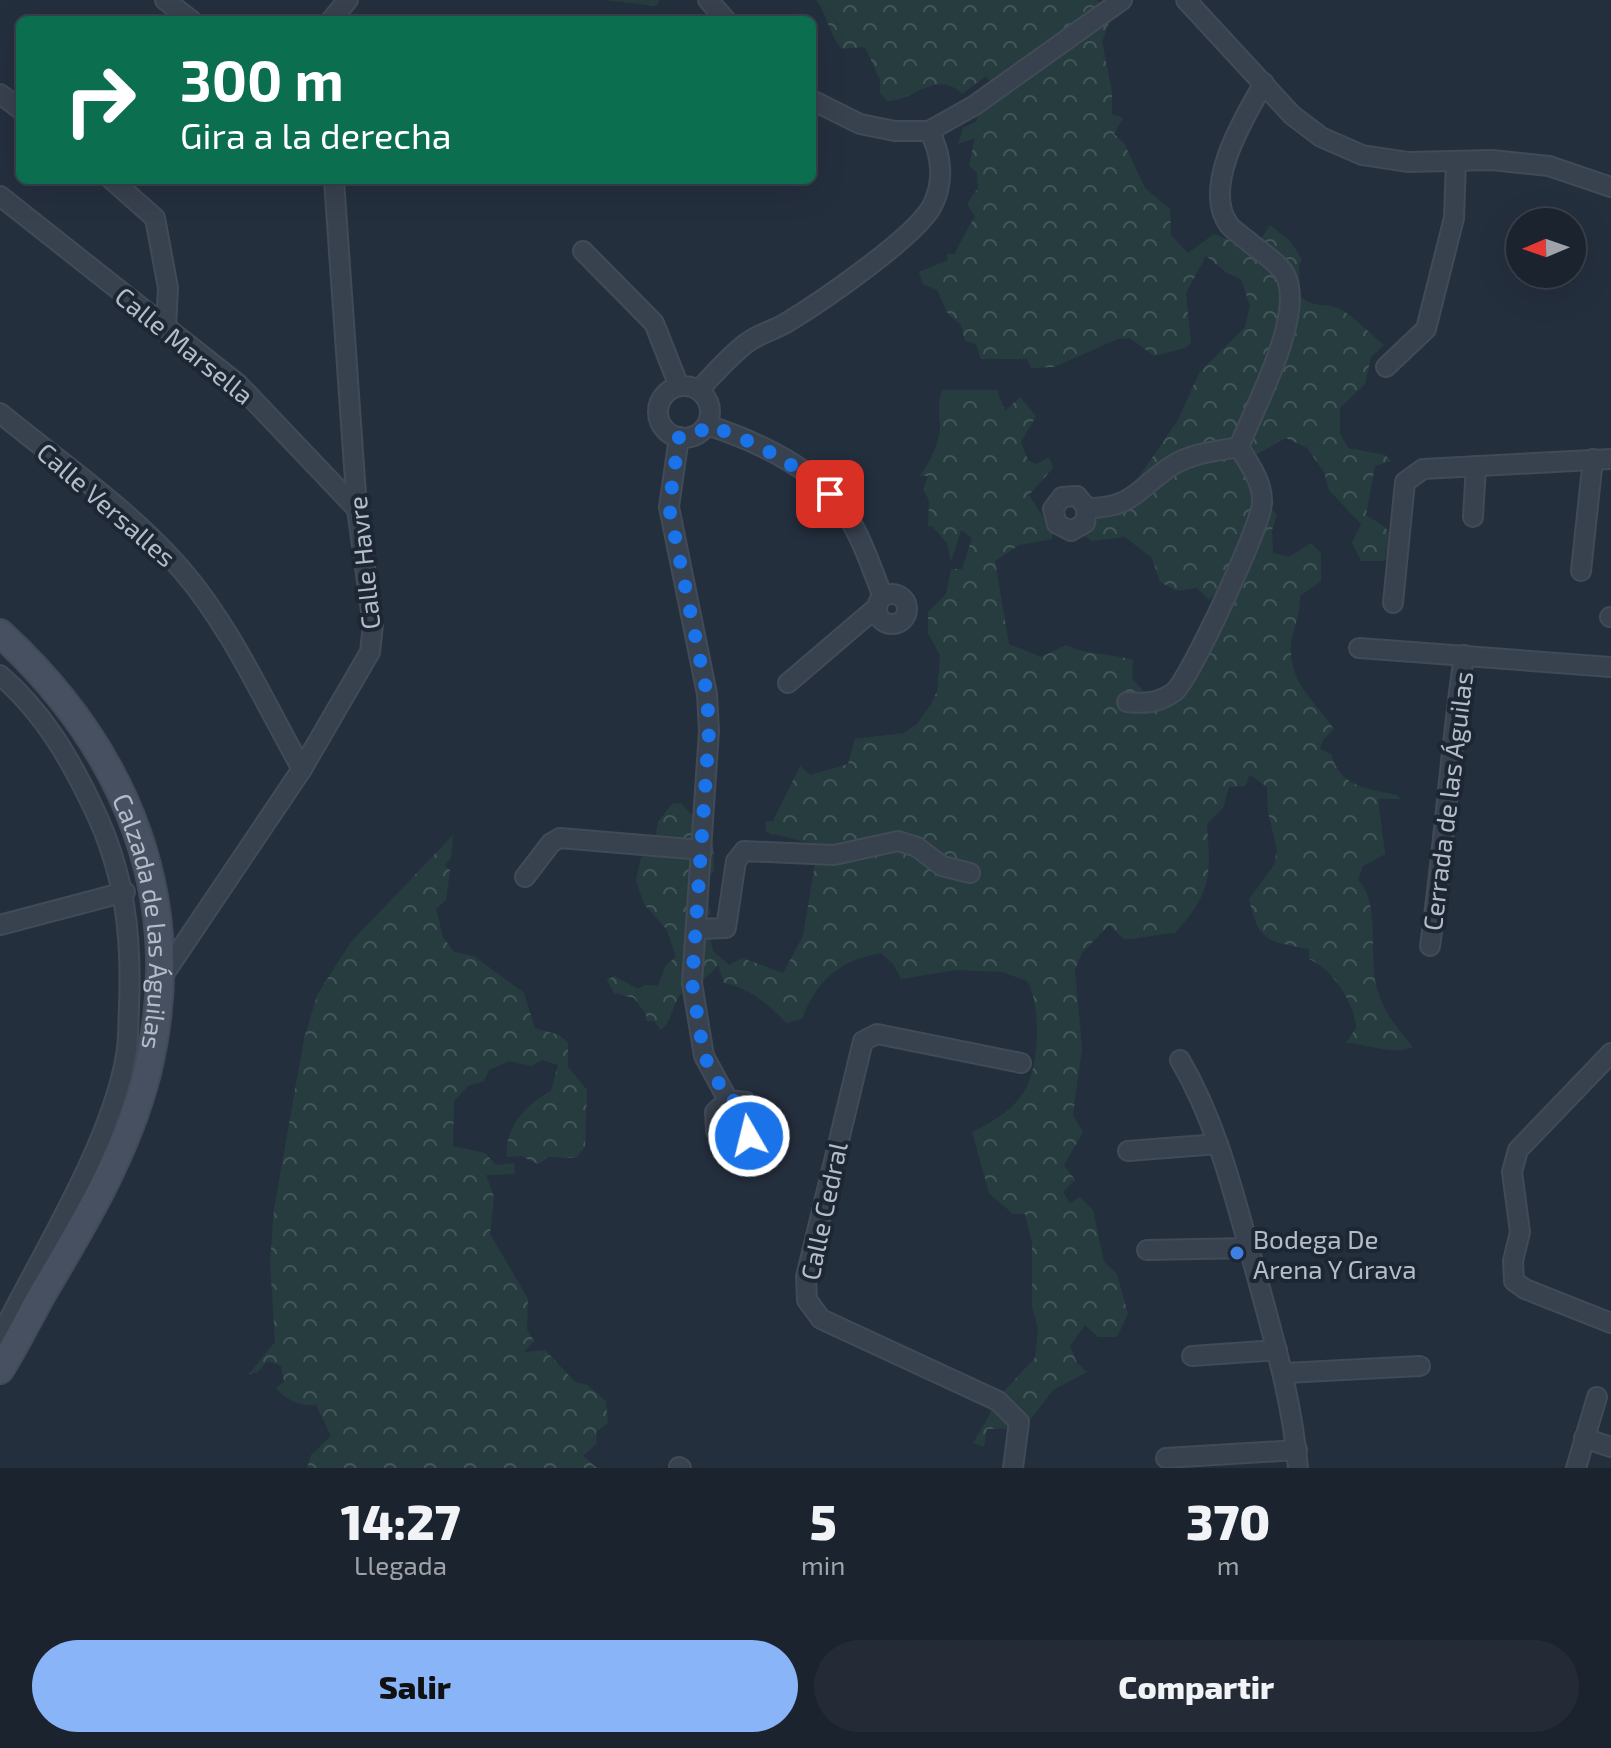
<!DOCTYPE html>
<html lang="es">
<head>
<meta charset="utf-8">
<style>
	:root { --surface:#1b232e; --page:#242b36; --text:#f1f3f6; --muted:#a0a4aa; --line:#39404a; --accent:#8ab4f8 }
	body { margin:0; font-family:"Exo 2",sans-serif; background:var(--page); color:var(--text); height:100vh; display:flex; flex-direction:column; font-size:30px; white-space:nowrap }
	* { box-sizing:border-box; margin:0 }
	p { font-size:26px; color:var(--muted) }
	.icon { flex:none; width:44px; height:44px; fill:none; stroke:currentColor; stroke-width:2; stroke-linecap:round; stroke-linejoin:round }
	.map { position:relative; height:1468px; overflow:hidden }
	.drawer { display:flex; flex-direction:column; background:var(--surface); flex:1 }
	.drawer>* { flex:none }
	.top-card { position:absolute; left:16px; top:16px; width:800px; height:168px; border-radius:12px; box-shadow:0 8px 32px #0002,0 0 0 2px var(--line); background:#0b6e4f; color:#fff; overflow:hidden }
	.needle { width:52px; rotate:268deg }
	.tools { position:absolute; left:1506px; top:208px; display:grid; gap:16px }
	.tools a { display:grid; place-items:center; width:80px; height:80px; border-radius:50%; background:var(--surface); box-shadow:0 8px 32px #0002,0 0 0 2px var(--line); font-size:40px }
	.pin { position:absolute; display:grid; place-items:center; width:68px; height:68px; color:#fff; margin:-34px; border-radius:16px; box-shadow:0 4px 12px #0006 }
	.me { position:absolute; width:88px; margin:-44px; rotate:352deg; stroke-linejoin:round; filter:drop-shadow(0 0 6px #0008) }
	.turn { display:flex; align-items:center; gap:28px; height:168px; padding:0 32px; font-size:36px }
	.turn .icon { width:104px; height:104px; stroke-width:2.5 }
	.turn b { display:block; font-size:56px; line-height:68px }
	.eta { display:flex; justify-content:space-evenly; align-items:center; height:136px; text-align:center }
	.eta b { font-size:48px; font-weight:800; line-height:56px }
	.button { display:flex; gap:16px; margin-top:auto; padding:16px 32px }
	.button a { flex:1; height:92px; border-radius:48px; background:var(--accent); color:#111; font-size:32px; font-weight:800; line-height:92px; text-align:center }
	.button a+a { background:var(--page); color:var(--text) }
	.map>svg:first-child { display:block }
	.forest { fill:url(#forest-crowns) }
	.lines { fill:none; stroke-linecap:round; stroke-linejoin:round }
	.minor-casing { stroke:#414a57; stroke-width:22 }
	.secondary-casing { stroke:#414a57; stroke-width:30 }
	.minor { stroke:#38414e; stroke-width:18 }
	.secondary { stroke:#465061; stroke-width:26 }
	.route { stroke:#1a73e8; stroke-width:14; stroke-dasharray:0 25.2 }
	.shop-dot { fill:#3f7fe0; stroke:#1d2633; stroke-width:3 }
	.labels { text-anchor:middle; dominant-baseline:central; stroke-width:8; stroke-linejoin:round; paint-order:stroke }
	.street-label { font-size:26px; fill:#b4bcc9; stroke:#1d2633 }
	.poi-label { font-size:26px; fill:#b4bcc9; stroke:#1d2633; text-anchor:start }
</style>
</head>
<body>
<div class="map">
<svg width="1611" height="1468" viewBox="0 0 1611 1468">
	<defs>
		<pattern id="forest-crowns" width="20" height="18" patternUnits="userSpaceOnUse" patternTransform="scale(2)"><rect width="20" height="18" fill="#263c3f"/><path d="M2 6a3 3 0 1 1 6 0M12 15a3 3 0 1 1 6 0" fill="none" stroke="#435659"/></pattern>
	</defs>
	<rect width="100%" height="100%" fill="#242f3e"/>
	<g class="forest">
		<polygon points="605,0 660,0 656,6"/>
		<path d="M816,0H1097L1111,17L1102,42L1112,91V114L1123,118L1114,134L1124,143L1145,188L1170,209L1171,235L1188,253L1214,234L1254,250L1270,225L1291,242L1302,260L1299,264L1300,296C1314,309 1324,302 1340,309C1350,313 1375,338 1384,345L1371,357L1365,384L1340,408V433L1348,448L1385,455L1391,461L1375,466L1366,515L1385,527L1401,549L1384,561H1361L1352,543L1361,524L1329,490L1324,472L1307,448L1286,438L1257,454L1252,472L1253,494L1277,514L1272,530L1273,553L1289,557L1311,543L1321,553V581L1300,596C1301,615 1292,629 1291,646C1289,683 1315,701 1334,729L1323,740L1320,749L1331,754C1340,787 1367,789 1397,795L1401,799H1378L1385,854L1363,866L1358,880C1381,901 1368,958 1377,989C1384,1013 1397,1028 1413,1047C1395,1056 1368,1044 1346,1043L1356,1028C1355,1003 1332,969 1309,959V949C1268,941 1259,943 1249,899L1274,865L1277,849L1268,812L1267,787L1250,775L1245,786L1229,787L1223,808L1207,824C1211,879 1211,892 1175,933C1157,934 1142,939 1124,939L1109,925L1082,953L1075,970L1082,1048L1073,1115L1083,1132L1064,1165L1075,1180L1063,1192L1070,1203L1080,1197L1093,1210L1104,1262L1117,1274L1128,1314L1117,1337H1098L1085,1325L1070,1346L1077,1363L1087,1372L1053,1390L1024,1428L987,1429L984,1447L973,1443L990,1414V1406L1035,1358L1038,1328L1032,1307V1242L1025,1214H1013L989,1193L972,1132C992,1122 1009,1113 1022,1095C1040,1070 1042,1006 1027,981L1002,972L956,970L901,979L894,965L881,953C840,960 816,981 802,1019L786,1023C770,1005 748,987 724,983L718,965C708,979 695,981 683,992C671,1003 674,1019 661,1030L654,1021H646V1014L634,998L614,993L607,980L614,976L638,989L645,985L658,986L666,965L676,957L667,930L644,904L636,880L641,857L654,844L658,822L672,804L681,803L713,839L714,871L703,881L711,914L706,917L713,951L729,965L742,958L783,973L803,936L815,864L809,843L766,832V821H773L800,766L810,775L848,764L855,739L904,733L917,724L931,704L937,691L940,656L928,633V612L946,594L951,569H962L972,538L961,530L951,562L947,543L932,526L928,527L929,500L923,490L928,476H920C929,463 939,445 940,428C940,414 936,403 943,390H997L1005,411L1020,397L1036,416L1021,442L1028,460L1036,464L1049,457L1053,468L1029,495L1052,531V539L1019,545L995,561L1009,644L1041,657L1066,645C1088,656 1110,653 1133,660L1132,678L1146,694L1168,685L1204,632L1215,594L1209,600L1197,588L1177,591L1160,582L1152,558L1125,537L1092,541L1081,533L1091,528L1094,510L1130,490L1178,420L1199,373L1245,327L1250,306L1241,279L1227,273L1206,256L1186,293L1191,343L1185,348L1154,356L1130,338L1118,339L1054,367L1031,368L1027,359H981L976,344L965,341L961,325L948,314L937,290L923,284L919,272L948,260L947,254H955C956,250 972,220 975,217L967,204L978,188L977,173L969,166L975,138L958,144L963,128L977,121L978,98L990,81L986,76L962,94C937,68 912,102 887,101L880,93V80L865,47L842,49C829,35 828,16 816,0Z"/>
		<path d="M453,835L451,857L445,866L450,870L446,900L436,909L443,937L454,952L474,956L524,993L535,1028L559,1035L568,1042V1067L587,1090L585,1147L576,1158L549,1157L538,1164L521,1156L507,1157C504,1128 526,1104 551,1091L558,1065L542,1060L531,1066L509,1061L489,1070L484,1081L468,1086L454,1101L453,1146L485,1153L496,1165L514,1163L515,1174L486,1175L494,1197L490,1234L528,1299L527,1329L534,1341L524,1352L545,1350L575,1382L587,1385L606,1401L608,1423L596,1432L597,1443L583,1456L597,1468H307L311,1455L331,1436L316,1405C302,1407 286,1400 276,1388L284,1382L281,1366L267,1361L258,1372L249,1374L275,1342L270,1261L274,1209L304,1039L317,995L351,942Z"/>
	</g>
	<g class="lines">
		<g class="minor-casing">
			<g id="minor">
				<polyline points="165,0 191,20"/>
				<polyline points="708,0 726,20"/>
				<polyline points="1186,0 1292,115 1321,137 1362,155 1408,162 1492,160 1549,166 1611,187"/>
				<polyline points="331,20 348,0"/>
				<polyline points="0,94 20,109"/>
				<polyline points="812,100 860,124 895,131 929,131 975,105 1122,0"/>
				<polyline points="112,180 155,218 168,288 166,328"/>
				<polyline points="0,196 238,384 357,509"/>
				<polyline points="583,251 654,323 679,386"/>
				<polyline points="1386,367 1426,329 1454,218 1456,161"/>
				<circle cx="684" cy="412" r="26"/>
				<path d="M699,390C714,374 730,355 748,342C759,334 774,330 786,323C821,302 911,240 931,208C945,183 942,154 929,131"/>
				<path d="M0,413C61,463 130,510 181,569C232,628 264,702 302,769"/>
				<path d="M707,425C756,441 815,467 845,512C862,538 872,569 883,597"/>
				<polyline points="679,437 669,507 707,694 709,731 692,983 704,1056 728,1100"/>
				<polygon points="1077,496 1087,508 1085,523 1071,531 1057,524 1053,509 1062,497"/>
				<path d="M1087,508C1135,508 1137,488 1173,465C1192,453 1217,451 1239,447C1255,406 1302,321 1287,279C1283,265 1259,251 1248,241C1242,236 1234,231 1229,225C1201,187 1245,116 1264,83"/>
				<polyline points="1473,517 1476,466"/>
				<polyline points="1581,571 1593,459"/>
				<circle cx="892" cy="609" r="15"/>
				<polyline points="1393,603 1405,482 1423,469 1611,459"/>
				<polyline points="1610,617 1611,617"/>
				<polyline points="1359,648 1611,667"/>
				<path d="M0,675C43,712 69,757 93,807C125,873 132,935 129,1007C128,1023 129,1040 126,1055C112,1142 40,1257 0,1337"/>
				<polyline points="788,683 877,607"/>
				<path d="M1127,702C1145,704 1159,703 1174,692C1190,679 1261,526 1262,503C1263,482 1249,464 1239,447"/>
				<polyline points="525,877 551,843 560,838 702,850"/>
				<polyline points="0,925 125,892"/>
				<polyline points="696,929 726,928 736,861 744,851 834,855 898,841 917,847 942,866 970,873"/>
				<path d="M1430,946C1444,849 1450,752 1464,655"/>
				<polyline points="160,980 302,769 370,652 373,625 357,509 334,180"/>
				<polyline points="1611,1053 1518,1150 1512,1172 1520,1232 1513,1261 1514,1281 1525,1289 1611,1323"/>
				<path d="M1180,1060C1217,1123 1234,1195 1254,1266C1272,1333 1292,1398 1298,1468"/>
				<polygon points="728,1100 746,1102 756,1119 749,1136 731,1141 716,1131 715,1112"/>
				<polyline points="1128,1151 1218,1144"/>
				<polyline points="1147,1250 1249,1248"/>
				<polyline points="1192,1356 1277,1350"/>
				<polyline points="1285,1373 1420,1366"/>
				<polyline points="1584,1438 1611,1447"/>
				<polyline points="1166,1458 1297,1450"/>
				<polyline points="679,1467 681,1468"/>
				<polyline points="1013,1468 1019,1422 998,1401 821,1319 807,1300 806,1277 863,1041 877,1034 1021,1063"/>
				<polyline points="1576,1468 1597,1397"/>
			</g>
		</g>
		<g class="secondary-casing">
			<g id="secondary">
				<path id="s1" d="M0,633C127,749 189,901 147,1073C127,1152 85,1222 44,1291C29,1317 16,1345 0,1370"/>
			</g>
		</g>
		<use href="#minor" class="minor"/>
		<use href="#secondary" class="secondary"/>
	</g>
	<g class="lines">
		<path class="route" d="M749,1136L756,1119L746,1102L728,1100L704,1056L692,983L709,731L707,694L669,507L679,437L698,434L707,425C753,440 792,462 830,494"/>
	</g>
	<circle class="shop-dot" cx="1237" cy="1253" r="8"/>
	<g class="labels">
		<g class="street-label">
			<text transform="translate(185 345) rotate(39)">Calle Marsella</text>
			<text transform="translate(107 504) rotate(41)">Calle Versalles</text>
			<text transform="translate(363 563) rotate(-96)">Calle Havre</text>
			<text transform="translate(1447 801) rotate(-83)">Cerrada de las Águilas</text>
			<text stroke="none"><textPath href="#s1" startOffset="334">Calzada de las Águilas</textPath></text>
			<text transform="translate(823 1211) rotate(-78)">Calle Cedral</text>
		</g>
		<g class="poi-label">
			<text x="1253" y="1238">Bodega De<tspan x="1253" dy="30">Arena Y Grava</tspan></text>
		</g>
	</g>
</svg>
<div class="tools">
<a><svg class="needle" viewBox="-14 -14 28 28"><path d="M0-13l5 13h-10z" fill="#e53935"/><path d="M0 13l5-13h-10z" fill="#a0a4aa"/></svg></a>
</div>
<div class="pin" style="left:830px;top:494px;background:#d93025"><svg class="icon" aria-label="arrive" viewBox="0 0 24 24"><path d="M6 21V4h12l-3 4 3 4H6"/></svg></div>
<svg class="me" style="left:749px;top:1136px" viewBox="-20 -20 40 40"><circle r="17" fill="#1a73e8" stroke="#fff" stroke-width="3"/><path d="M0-11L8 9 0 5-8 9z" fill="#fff"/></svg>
<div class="top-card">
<div class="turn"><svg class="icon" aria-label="right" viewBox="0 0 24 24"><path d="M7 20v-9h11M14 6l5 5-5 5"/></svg><div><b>300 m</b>Gira a la derecha</div></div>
</div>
</div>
<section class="drawer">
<div class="eta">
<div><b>14:27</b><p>Llegada</p></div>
<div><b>5</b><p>min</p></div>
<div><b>370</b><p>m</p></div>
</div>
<div class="button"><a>Salir</a><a>Compartir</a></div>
</section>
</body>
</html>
